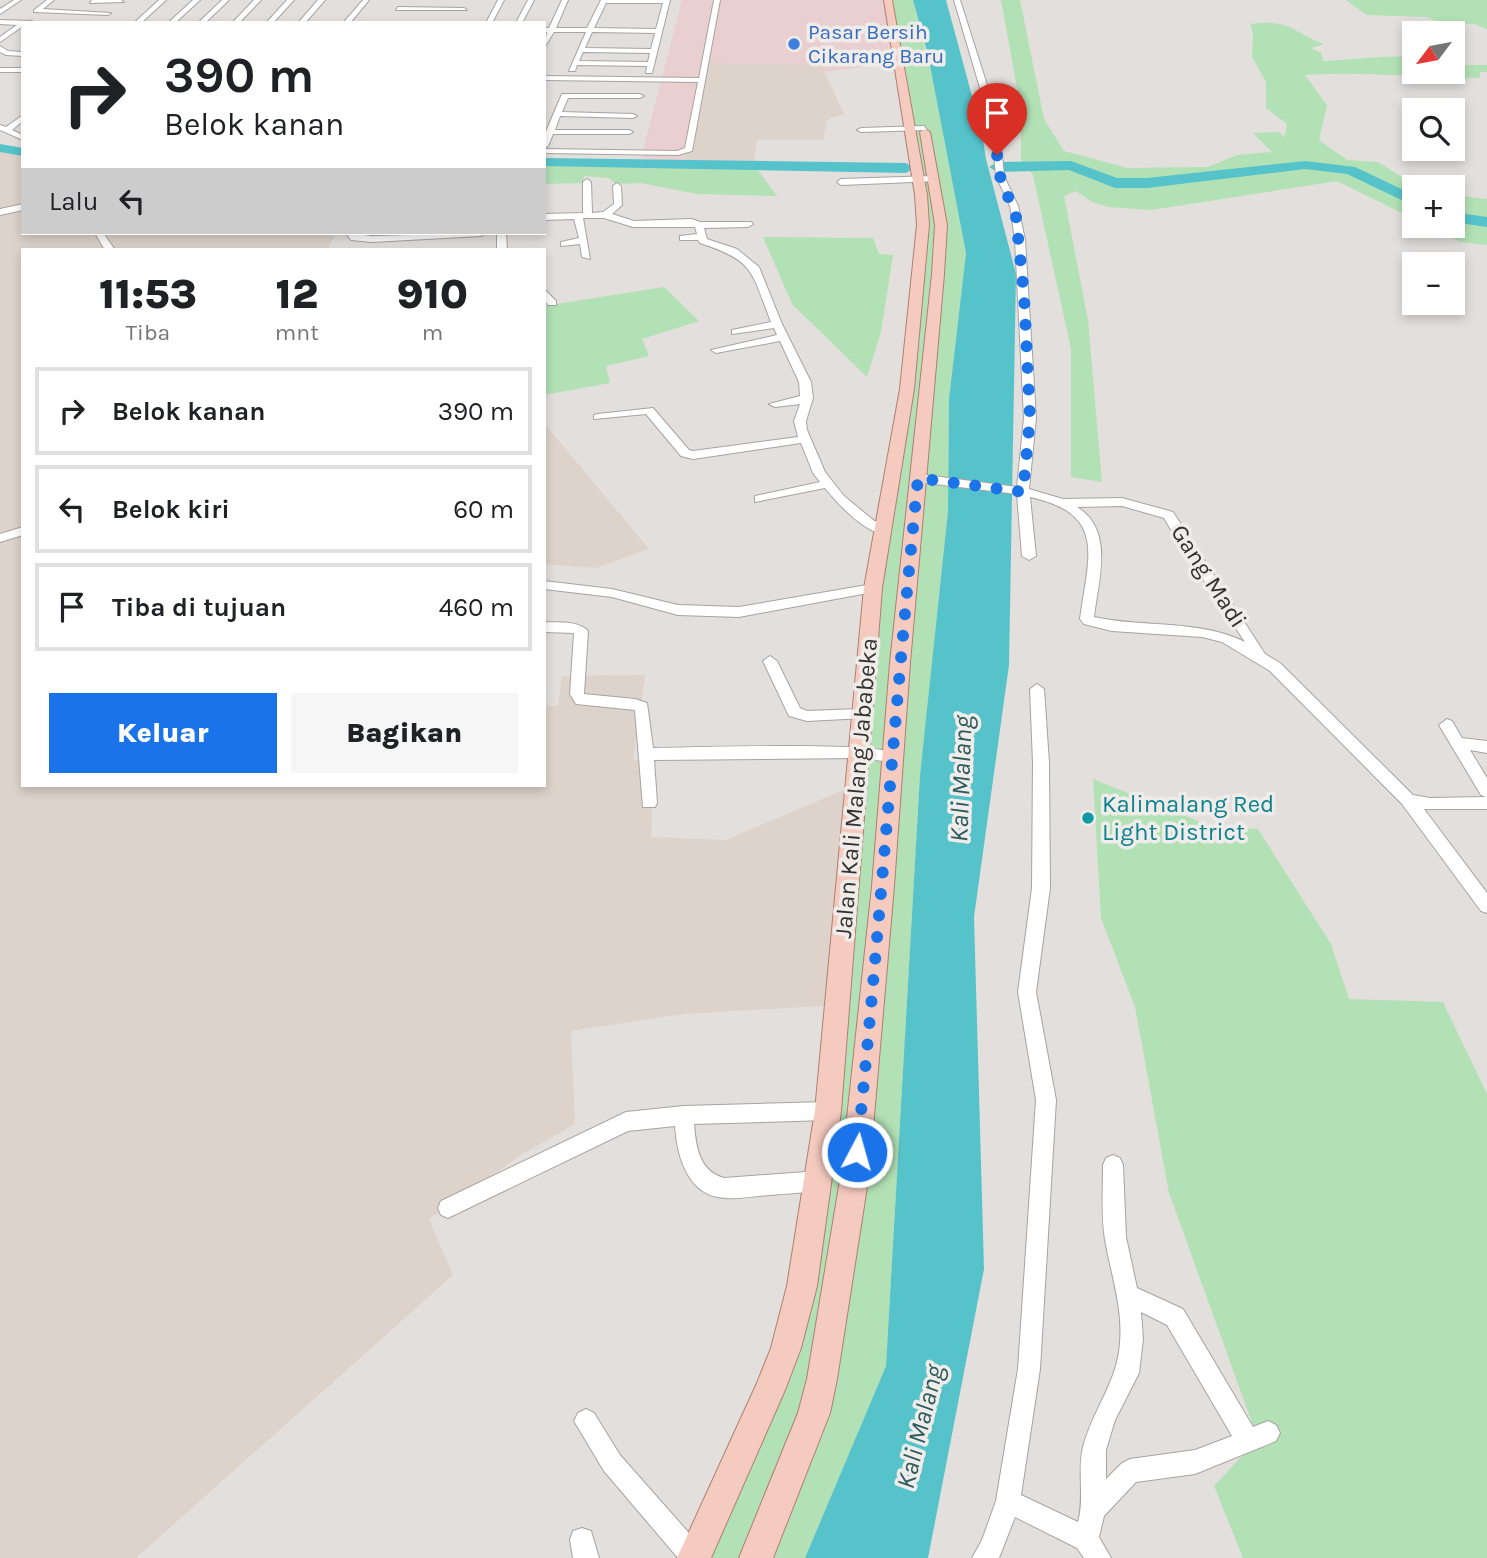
<!DOCTYPE html>
<html lang="id">
<head>
<meta charset="utf-8">
<style>
	:root { --surface:#fff; --page:#f6f6f6; --text:#202124; --muted:#757577; --line:#e0e0e0; --accent:#1a73e8 }
	body { margin:0; font-family:Karla,sans-serif; background:var(--page); color:var(--text); height:100vh; display:flex; flex-direction:column; font-size:26px; white-space:nowrap }
	* { box-sizing:border-box; margin:0 }
	p { font-size:23px; color:var(--muted) }
	.icon { flex:none; width:38px; height:38px; fill:none; stroke:currentColor; stroke-width:2; stroke-linecap:round; stroke-linejoin:round }
	.map { position:relative; flex:1; overflow:hidden }
	.sheet { position:absolute; left:21px; top:248px; width:525px; height:539px; display:flex; flex-direction:column; background:var(--surface); border-radius:0px; box-shadow:0 4px 10px #0003 }
	.sheet>* { flex:none }
	.banner { position:absolute; left:21px; top:21px; width:525px; height:214px; border-radius:0px; box-shadow:0 4px 10px #0003; background:#fff; color:var(--text); overflow:hidden }
	.needle { width:46px; rotate:238deg }
	.fabs { position:absolute; left:1402px; top:21px; display:grid; gap:14px }
	.fabs a { display:grid; place-items:center; width:63px; height:63px; border-radius:0px; background:var(--surface); box-shadow:0 4px 10px #0003; font-size:35px }
	.pin { position:absolute; display:grid; place-items:center; width:60px; height:60px; color:#fff; margin:-72px -30px; border-radius:50% 50% 50% 0; rotate:-45deg; box-shadow:0 0 7px #0007 }
	.pin .icon { rotate:45deg }
	.me { position:absolute; width:77px; margin:-38px; rotate:6deg; stroke-linejoin:round; filter:drop-shadow(0 0 5px #0008) }
	.turn { display:flex; align-items:center; gap:24px; height:147px; padding:0 28px; font-size:32px }
	.turn .icon { width:91px; height:91px; stroke-width:2.5 }
	.turn b { display:block; font-size:49px; line-height:60px }
	.then { display:flex; align-items:center; height:66px; padding:0 28px; background:#0003; gap:14px; font-size:26px }
	.eta { display:flex; justify-content:space-evenly; align-items:center; height:119px; text-align:center }
	.eta b { font-size:42px; font-weight:800; line-height:49px }
	.primary-button { display:flex; gap:14px; margin-top:auto; padding:14px 28px }
	.primary-button a { flex:1; height:80px; border-radius:0px; background:var(--accent); color:#fff; font-size:28px; font-weight:800; line-height:80px; text-align:center }
	.primary-button a+a { background:var(--page); color:var(--text) }
	ul { padding:0; list-style:none }
	li { display:flex; align-items:center; gap:21px; height:88px; margin:0 14px 10px; padding:0 14px; border:4px solid var(--line); border-radius:0px }
	li div { flex:1 }
	li b { display:block; font-size:26px }
	li em { font-style:normal }
	.map>svg:first-child { display:block }
	.commercial { fill:#e9cfd0 }
	.built { fill:#ddd3ca }
	.green { fill:#b2e1b5 }
	.water { fill:#56c3cb }
	.lines { fill:none; stroke-linecap:round; stroke-linejoin:round }
	.river { fill:#56c3cb; fill-rule:evenodd }
	.minor-casing { stroke:#a7a3a0; stroke-width:2 }
	.major-casing { stroke:#ae7f71; stroke-width:2 }
	.minor { fill:#fff; fill-rule:evenodd }
	.major { fill:#f6cbbf; fill-rule:evenodd }
	.route { stroke:#1a73e8; stroke-width:12; stroke-dasharray:0 21.6 }
	.shop-dot { fill:#3f7fe0; stroke:#f0ece9; stroke-width:2.5 }
	.culture-dot { fill:#0f9aa8; stroke:#f0ece9; stroke-width:2.5 }
	.labels { text-anchor:middle; dominant-baseline:central; stroke-width:7; stroke-linejoin:round; paint-order:stroke }
	.far-shop-label { font-size:21px; fill:#366cbe; stroke:#f0ece9; text-anchor:start }
	.street-label { font-size:24px; fill:#343231; stroke:#f0ece9 }
	.culture-label { font-size:24px; fill:#0d838f; stroke:#f0ece9; text-anchor:start }
	.water-label { font-size:26px; font-style:italic; fill:#2d5c60; stroke:#f0ece9 }
</style>
</head>
<body>
<div class="map">
<svg width="1487" height="1558" viewBox="0 0 1487 1558">
	<rect width="100%" height="100%" fill="#e3dfdc"/>
	<polygon class="commercial" points="682,0 888,0 899,62 823,72 707,63 682,163 641,158"/>
	<g class="built">
		<polygon points="707,63 821,65 844,114 827,120 823,140 757,140 754,165 683,163"/>
		<polygon points="0,147 23,151 23,233 335,233 328,250 23,250 23,786 544,786 544,706 558,706 562,676 645,675 633,760 654,763 651,837 726,840 855,785 839,1005 683,1014 571,1031 575,1124 521,1155 429,1219 453,1275 136,1558 0,1558"/>
		<polygon points="544,423 649,549 596,568 544,564"/>
	</g>
	<g class="green">
		<polygon points="888,0 913,0 932,75 966,253 949,399 948,511 920,775 886,1366 805,1558 695,1558 786,1348 847,895 923,225"/>
		<path d="M1001,0H1020L1044,119L1064,151L1128,168L1208,167L1237,155L1272,152L1253,133L1278,132L1285,137L1287,124L1266,108V82L1252,57L1253,33L1250,24C1291,19 1290,31 1324,44L1311,48L1321,53L1323,61C1353,60 1384,55 1414,57V72H1452L1453,58L1465,65H1487V72H1480V78C1422,78 1364,71 1305,75L1327,105L1319,140L1347,160L1378,162L1418,187H1414V219L1337,181L1151,210L1109,207L1092,202L1076,191L1064,196L1088,320L1102,482L1071,477V349L1033,175L1021,160V110Z"/>
		<polygon points="1346,0 1487,0 1487,29 1474,24 1444,24 1427,17 1367,15"/>
		<polygon points="544,162 754,165 777,196 697,194 641,183 616,184 609,178 584,176 583,183 544,184"/>
		<polygon points="1453,195 1487,199 1487,245 1461,242 1428,226 1452,226"/>
		<polygon points="763,237 873,238 879,254 893,255 881,332 867,377 792,304"/>
		<polygon points="664,287 699,321 642,339 649,356 606,366 610,383 544,395 544,306"/>
		<polygon points="1093,779 1213,827 1258,829 1331,944 1349,999 1443,1002 1487,1094 1487,1558 1243,1558 1214,1486 1258,1439 1169,1193 1135,1007 1101,918"/>
	</g>
	<polygon class="water" points="913,0 946,0 982,133 986,159 1016,274 1009,665 974,917 984,1269 928,1558 805,1558 886,1366 920,775 948,511 949,399 966,253 928,55"/>
	<g class="lines">
		<g class="river">
			<polygon points="0,144 23,148 23,156 0,152"/>
			<polygon points="544,158 906,163 914,168 906,173 544,166"/>
			<polygon points="1071,161 1117,178 1147,178 1305,161 1355,167 1414,195 1414,206 1347,174 1305,169 1147,188 1115,188 1069,170 997,172 989,167 997,162"/>
			<polygon points="1452,212 1487,217 1487,227 1452,222"/>
		</g>
		<g class="minor-casing">
			<g id="minor">
				<polygon points="14,0 21,0 0,14 0,9"/>
				<polygon points="47,0 54,0 43,9 111,13 108,15 34,12 34,10"/>
				<polygon points="92,0 121,0 124,2 90,3"/>
				<polygon points="159,0 166,0 141,23 134,23"/>
				<polygon points="193,0 200,0 175,23 168,23"/>
				<polygon points="222,0 229,0 205,23 198,23"/>
				<polygon points="254,0 261,0 239,23 232,23"/>
				<polygon points="287,0 294,0 273,23 266,23"/>
				<polygon points="318,0 325,0 305,23 298,23"/>
				<polygon points="363,0 369,0 350,23 343,23"/>
				<polygon points="498,0 504,0 492,23 486,23"/>
				<polygon points="528,0 534,0 522,23 516,23"/>
				<path d="M562,0H568L556,28H587L601,0H670L652,73H646L647,66L577,65L575,71H569L586,32H554L544,48L547,32H544V28H549ZM606,3H663L656,29L594,28ZM592,32L655,33L651,49L585,48ZM583,52L650,53L648,62L579,61Z"/>
				<polygon points="714,0 720,0 692,151 678,155 544,153 544,149 677,151 685,148 698,82 544,80 544,76 699,78"/>
				<path d="M954,0H960L988,88L1000,134L1004,176L1018,206L1025,240L1036,418L1029,489L1063,499L1122,498L1173,512L1265,654L1280,663L1413,795L1430,798L1486,797L1481,795L1439,725L1447,719L1452,721L1462,738L1487,741V753L1470,750L1487,778V809H1424L1487,893V913L1481,911L1402,804L1270,671L1222,642L1202,637L1112,631L1084,624L1080,619C1088,557 1108,514 1030,497L1036,556L1029,560L1022,556L1017,494L918,482L912,478L918,474L1017,487L1024,418L1015,240L1010,206L996,176L992,134L980,88ZM1122,506L1164,518L1182,548L1245,642C1198,619 1144,628 1094,617C1098,581 1115,530 1077,507Z"/>
				<polygon points="398,7 464,8 467,10 396,10"/>
				<polygon points="0,20 32,21 35,23 23,23 23,26 0,42 0,37 17,25 0,24"/>
				<polygon points="0,46 8,51 23,52 23,56 6,55 0,52"/>
				<rect x="0" y="68" width="23" height="4"/>
				<polygon points="562,94 640,94 644,96 640,98 568,98 562,112 633,114 637,116 633,118 560,116 555,130 629,130 633,132 629,134 553,134 548,146 544,148 544,136"/>
				<polygon points="23,115 23,121 12,130 23,135 23,140 0,130 0,125 6,127"/>
				<polygon points="924,126 927,130 861,132 857,130 861,128"/>
				<polygon points="934,176 937,177 937,181 841,185 837,182 841,179"/>
				<path d="M587,179L591,182L592,213L603,212L614,204L613,186L617,183L621,186L622,205L612,214L634,221L692,219L700,222H751L753,224L748,227L704,228L707,239L737,249L759,267L782,324L811,382L813,398L806,421L807,430L825,472L844,496L873,520L889,528V534C868,537 837,503 825,488L755,502V496L820,482L813,473L801,443L693,459L681,456L646,414L594,419V415L598,414L653,408L689,450L693,451L798,437L794,421L800,404L775,407L769,404L800,396L799,382L780,341L716,353L711,350L777,335L774,328L732,334V330L771,322C751,271 755,261 700,243L698,240H680V236L697,234L695,227H633L604,218H583L590,259L582,257L580,244L561,246V242L579,238L574,219L544,220V214L583,213V182Z"/>
				<polygon points="23,204 23,210 0,215 0,209"/>
				<polygon points="95,233 103,233 115,250 105,250"/>
				<polygon points="346,233 372,236 486,233 481,236 372,242 351,240"/>
				<polygon points="497,233 506,233 507,250 497,250"/>
				<polygon points="544,289 556,301 556,305 548,305 544,299"/>
				<polygon points="23,527 23,535 0,542 0,534"/>
				<polygon points="544,581 612,589 678,605 739,607 873,584 880,588 873,592 739,617 678,615 612,597 544,589"/>
				<path d="M544,622C559,623 577,620 588,631L584,694L635,699L647,703L653,748C685,748 890,740 901,756L893,762L857,758L654,760L657,803L655,807H643L635,710L576,704L570,694L574,633L544,632Z"/>
				<polygon points="770,656 777,661 800,708 807,711 860,709 867,714 865,718 807,721 789,716 763,661"/>
				<path d="M1037,684L1044,689L1049,763L1050,888L1036,992L1056,1100L1040,1369L1021,1495L1078,1522C1085,1498 1077,1471 1083,1447C1093,1409 1118,1381 1120,1342C1123,1308 1111,1274 1105,1240C1101,1216 1103,1189 1103,1165L1106,1158L1113,1155L1120,1158L1123,1165L1126,1237L1137,1288L1183,1309L1253,1427L1268,1421L1276,1425L1280,1433L1276,1441L1195,1474L1136,1482L1104,1516L1099,1537L1111,1558H1084L1077,1548L1015,1517L999,1558H972L982,1540L996,1501L1018,1369L1036,1100L1018,992L1032,888L1033,763L1030,689ZM1141,1312L1167,1325L1232,1436L1195,1450L1130,1459L1122,1463L1106,1479V1450L1115,1420L1139,1373L1143,1339Z"/>
				<path d="M828,1102L835,1104L838,1111L835,1118L828,1120L694,1124C696,1147 699,1171 724,1178L819,1171L826,1174L829,1181L826,1188L819,1191C799,1193 779,1194 759,1196C748,1197 737,1199 726,1198C688,1197 677,1157 675,1126L628,1131L448,1218L441,1215L438,1208L441,1201L626,1112L684,1106Z"/>
				<polygon points="586,1409 594,1413 620,1455 703,1549 707,1558 678,1558 604,1471 574,1421 578,1413"/>
				<polygon points="582,1528 591,1531 599,1558 573,1558 570,1540 573,1531"/>
			</g>
		</g>
		<g class="major-casing">
			<g id="major">
				<polygon points="884,0 892,0 927,195 929,225 914,389 882,588 841,1111 817,1286 801,1348 785,1390 711,1558 677,1558 757,1383 771,1348 787,1286 815,1111 864,588 900,389 917,225 915,195"/>
				<polygon points="925,129 930,132 947,225 944,274 910,663 894,886 869,1174 837,1379 830,1413 773,1558 739,1558 798,1413 807,1379 841,1174 872,886 890,663 932,274 935,225 920,132"/>
			</g>
		</g>
		<use href="#minor" class="minor"/>
		<use href="#major" class="major"/>
	</g>
	<g class="lines">
		<path class="route" d="M857,1152C880,928 895,703 918,478L1023,492L1030,418L1024,295L1016,217L1000,176L997,155"/>
	</g>
	<circle class="shop-dot" cx="794" cy="44" r="7"/>
	<circle class="culture-dot" cx="1088" cy="818" r="7"/>
	<g class="labels">
		<g class="far-shop-label">
			<text x="808" y="32">Pasar Bersih<tspan x="808" dy="24">Cikarang Baru</tspan></text>
		</g>
		<g class="street-label">
			<text transform="translate(1209 576) rotate(57)">Gang Madi</text>
			<text transform="translate(856 788) rotate(-85)">Jalan Kali Malang Jababeka</text>
		</g>
		<g class="culture-label">
			<text x="1102" y="804">Kalimalang Red<tspan x="1102" dy="28">Light District</tspan></text>
		</g>
		<g class="water-label">
			<text transform="translate(961 779) rotate(-88)">Kali Malang</text>
			<text transform="translate(920 1427) rotate(-76)">Kali Malang</text>
		</g>
	</g>
</svg>
<div class="fabs">
<a><svg class="needle" viewBox="-14 -14 28 28"><path d="M0-13l5 13h-10z" fill="#e53935"/><path d="M0 13l5-13h-10z" fill="#757577"/></svg></a>
<a><svg class="icon" aria-label="search" viewBox="0 0 24 24"><circle cx="10" cy="10" r="6"/><path d="M15 15l6 6"/></svg></a>
<a>+</a>
<a>−</a>
</div>
<div class="pin" style="left:997px;top:155px;background:#d93025"><svg class="icon" aria-label="arrive" viewBox="0 0 24 24"><path d="M6 21V4h12l-3 4 3 4H6"/></svg></div>
<svg class="me" style="left:857px;top:1152px" viewBox="-20 -20 40 40"><circle r="17" fill="#1a73e8" stroke="#fff" stroke-width="3"/><path d="M0-11L8 9 0 5-8 9z" fill="#fff"/></svg>
<div class="banner">
<div class="turn"><svg class="icon" aria-label="right" viewBox="0 0 24 24"><path d="M7 20v-9h11M14 6l5 5-5 5"/></svg><div><b>390 m</b>Belok kanan</div></div>
<div class="then">Lalu<svg class="icon" aria-label="left" viewBox="0 0 24 24"><path d="M17 20v-9H6M10 6l-5 5 5 5"/></svg></div>
</div>
<section class="sheet">
<div class="eta">
<div><b>11:53</b><p>Tiba</p></div>
<div><b>12</b><p>mnt</p></div>
<div><b>910</b><p>m</p></div>
</div>
<ul>
<li><svg class="icon" aria-label="right" viewBox="0 0 24 24"><path d="M7 20v-9h11M14 6l5 5-5 5"/></svg><div><b>Belok kanan</b></div><em>390 m</em></li>
<li><svg class="icon" aria-label="left" viewBox="0 0 24 24"><path d="M17 20v-9H6M10 6l-5 5 5 5"/></svg><div><b>Belok kiri</b></div><em>60 m</em></li>
<li><svg class="icon" aria-label="arrive" viewBox="0 0 24 24"><path d="M6 21V4h12l-3 4 3 4H6"/></svg><div><b>Tiba di tujuan</b></div><em>460 m</em></li>
</ul>
<div class="primary-button"><a>Keluar</a><a>Bagikan</a></div>
</section>
</div>
</body>
</html>
